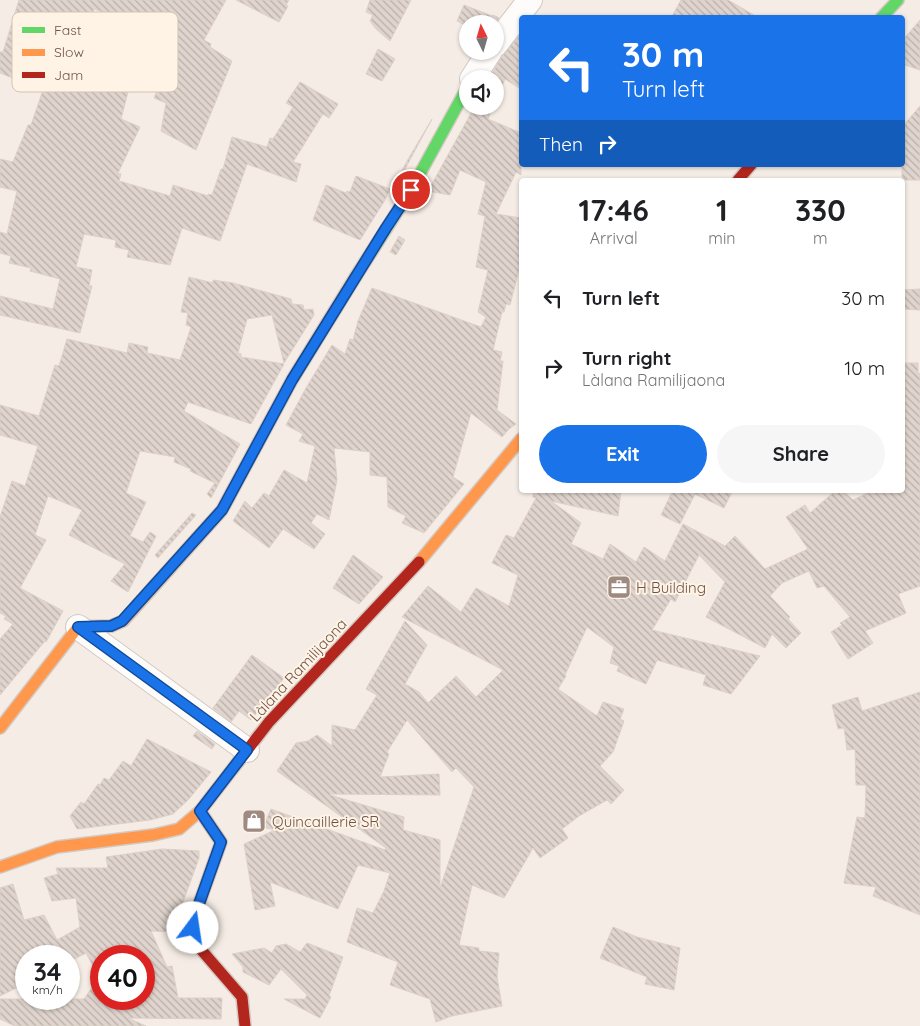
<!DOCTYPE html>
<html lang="en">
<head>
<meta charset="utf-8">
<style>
	:root { --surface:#fff; --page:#f6f6f6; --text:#202124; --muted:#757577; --accent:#1a73e8 }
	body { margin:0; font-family:Quicksand,sans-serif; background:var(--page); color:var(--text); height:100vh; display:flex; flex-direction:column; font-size:19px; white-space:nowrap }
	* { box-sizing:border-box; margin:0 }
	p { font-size:16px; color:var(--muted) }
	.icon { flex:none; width:28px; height:28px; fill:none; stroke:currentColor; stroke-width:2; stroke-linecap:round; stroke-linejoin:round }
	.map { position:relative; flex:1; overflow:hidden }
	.drawer { position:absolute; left:519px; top:178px; width:386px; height:315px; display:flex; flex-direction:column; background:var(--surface); border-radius:5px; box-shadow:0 1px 4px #0004 }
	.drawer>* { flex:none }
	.banner { position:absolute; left:519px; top:15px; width:386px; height:152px; border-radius:5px; box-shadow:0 1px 4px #0004; background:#1a73e8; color:#fff; overflow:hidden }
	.needle { width:32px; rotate:355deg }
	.fabs { position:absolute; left:459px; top:15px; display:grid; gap:10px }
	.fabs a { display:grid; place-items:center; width:45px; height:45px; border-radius:50%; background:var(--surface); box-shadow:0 1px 4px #0004; font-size:25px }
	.speed { position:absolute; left:15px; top:945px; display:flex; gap:10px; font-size:25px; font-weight:700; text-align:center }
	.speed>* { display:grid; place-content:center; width:65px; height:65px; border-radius:50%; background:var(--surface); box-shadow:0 1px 4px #0004; line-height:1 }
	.speed small { font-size:12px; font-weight:400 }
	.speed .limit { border:8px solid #d22; background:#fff; color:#111 }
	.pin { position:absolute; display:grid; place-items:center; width:42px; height:42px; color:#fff; margin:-21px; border:2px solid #fff; border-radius:50%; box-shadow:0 1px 5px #0007 }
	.me { position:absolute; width:55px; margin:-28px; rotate:14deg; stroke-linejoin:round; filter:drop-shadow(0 0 4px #0008) }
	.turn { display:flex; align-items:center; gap:18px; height:105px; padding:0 20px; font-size:22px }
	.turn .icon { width:65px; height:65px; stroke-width:2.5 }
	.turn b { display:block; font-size:35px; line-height:42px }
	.then { display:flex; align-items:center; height:48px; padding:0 20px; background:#0003; gap:10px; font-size:19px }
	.eta { display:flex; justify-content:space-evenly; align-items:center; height:85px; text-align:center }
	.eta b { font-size:30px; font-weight:700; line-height:35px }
	.action { display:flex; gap:10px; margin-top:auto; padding:10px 20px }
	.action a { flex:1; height:58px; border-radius:30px; background:var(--accent); color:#fff; font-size:20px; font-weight:700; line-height:58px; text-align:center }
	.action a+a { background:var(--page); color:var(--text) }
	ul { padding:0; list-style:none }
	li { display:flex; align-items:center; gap:15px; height:70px; padding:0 20px }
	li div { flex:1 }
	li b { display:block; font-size:19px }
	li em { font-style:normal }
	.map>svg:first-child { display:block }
	.building { fill:url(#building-back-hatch); stroke:#ddd0c8; fill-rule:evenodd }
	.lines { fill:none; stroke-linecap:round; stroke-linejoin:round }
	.street-casing { stroke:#d3c8c2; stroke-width:26 }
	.fast-casing { stroke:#d4c9c2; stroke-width:14 }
	.slow-casing { stroke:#d4c9c2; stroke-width:14 }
	.jam-casing { stroke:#d4c9c2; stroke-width:14 }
	.street { stroke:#fefcfb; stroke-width:24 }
	.fast { stroke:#63d668; stroke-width:11 }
	.slow { stroke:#ff974d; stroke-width:11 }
	.jam { stroke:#b3261e; stroke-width:11 }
	.route-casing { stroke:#114b97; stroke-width:12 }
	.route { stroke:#1a73e8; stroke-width:9 }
	.labels { text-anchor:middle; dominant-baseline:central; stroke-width:4; stroke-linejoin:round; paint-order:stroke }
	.poi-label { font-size:15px; fill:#6f5449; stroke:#fef3e5; text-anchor:start }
	.street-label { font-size:15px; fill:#6f5449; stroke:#fef3e5 }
	.key { fill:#fef3e5; stroke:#d3c3b6; stroke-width:1 }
	.key-label { font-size:14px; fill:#6f5449 }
</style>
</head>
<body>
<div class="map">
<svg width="920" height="1026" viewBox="0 0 920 1026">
	<defs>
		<pattern id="building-back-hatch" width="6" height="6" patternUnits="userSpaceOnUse" patternTransform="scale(1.25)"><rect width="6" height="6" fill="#e0d5ce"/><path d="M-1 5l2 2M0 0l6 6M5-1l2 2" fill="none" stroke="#baafa9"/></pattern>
	</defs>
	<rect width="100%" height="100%" fill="#f5ede5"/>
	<g class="building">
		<polygon points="19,0 226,0 204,40 211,44 210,47 232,61 196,150 161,131 166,103 154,98 175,48 134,33 138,24 94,9 81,52 104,64 96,81 128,92 121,119 140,127 118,173 121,174 119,181 170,196 173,185 208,196 208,194 212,195 221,169 223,169 232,137 267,147 270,138 273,139 293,107 286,103 300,82 338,104 329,118 323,114 293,162 301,164 296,182 247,164 220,241 182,228 170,265 127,257 129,250 115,247 116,240 84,234 76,267 92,270 89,286 92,286 80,333 0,315 0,296 53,309 60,279 30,271 31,268 9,263 11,256 0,253 0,232 7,234 17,191 0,187 0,159 13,162 28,125 31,125 43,90 0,73 0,52 3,52"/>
		<polygon points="236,0 289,0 286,5 288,6 279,22"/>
		<polygon points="370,0 411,0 390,41 376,29 370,21 373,15 366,12"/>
		<polygon points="681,0 728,0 759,18 671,18"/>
		<polygon points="464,5 492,16 493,15 499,18 494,24 468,24 468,27 457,21"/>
		<polygon points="920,20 920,70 902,64 902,41"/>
		<polygon points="521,34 521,89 505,79 495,102 495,79 489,79 502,56"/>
		<polygon points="378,49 395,59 382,81 366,74"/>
		<polygon points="475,106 493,106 488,119 521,133 521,175 516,172 496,214 521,218 521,270 519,270 510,305 506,304 504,312 502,312 493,350 502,352 500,361 503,361 497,410 516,424 509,429 502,437 471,413 453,477 464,484 424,533 402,523 406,516 388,507 387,477 370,475 370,452 334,448 337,480 329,520 317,514 311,523 325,534 314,549 283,529 269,548 233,521 245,501 252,508 264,493 269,496 284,470 307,483 315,446 299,441 303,434 286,425 306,388 332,345 345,354 350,339 353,340 358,321 372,288 481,327 486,317 478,312 488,270 476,267 485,216 478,214 486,182 460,170 450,195 428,191"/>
		<polygon points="920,106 920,180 902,180 902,127"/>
		<polygon points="432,119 398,182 396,183 407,161"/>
		<polygon points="356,176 390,189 385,200 360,240 313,220 326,185 346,193 347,191 350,192"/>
		<polygon points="399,236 405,240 396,255 390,252"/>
		<polygon points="189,277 213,283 213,280 233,283 291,299 292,304 303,305 304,310 313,309 314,315 284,363 272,315 247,319 238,353 241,354 241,357 284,364 251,424 188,402 184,411 240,444 211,498 207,494 215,483 190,471 191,469 174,462 175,457 140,451 126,493 146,502 130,536 143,542 150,532 156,536 128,592 111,581 125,564 69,535 82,510 48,496 35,535 46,540 20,588 63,611 46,642 45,641 0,695 0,639 13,624 4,619 6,616 0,613 0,517 12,481 25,486 38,446 0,435 0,405 39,416 55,365 59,366 67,339 127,353 129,343 148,347 147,353 180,360 191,327 186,325 188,313 181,312"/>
		<polygon points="920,289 920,310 902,309 902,290"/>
		<path d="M902,363H918V374L920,373V586L898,594L906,613L865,631L873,643L848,659L831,632L842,625L840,623L850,617L824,586L817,588L809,571L782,583L770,596L790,617L788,619L801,633L786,648L772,634L765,648L706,617L725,582L699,555L675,602L671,599L652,630L760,656L731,694L703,685L706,675L657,660L646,684L617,671L619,666L610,663L614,647L587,627L565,675L566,676L558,689L597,716L603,702L624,709L620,719L624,721L613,752L600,766L624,790L611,804L607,800L579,816L562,829L568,838L540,858L533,848L504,898L472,885L459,945L479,948V951L499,953L497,977L502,1006L452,1016L436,1022L430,999L390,985L398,962L347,942L357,908L373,913L384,891L390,873L358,865L338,909L270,882L275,906L255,910L244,844L275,830L263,827L271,809L385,850L386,848L277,771L296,743L308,741L317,735L332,746V725L355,730L377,695L366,689L405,621L427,645L405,684L419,692L428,703L456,676L476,697L503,670L402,617L428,586L461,612L476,588L509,606L518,575L492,563L506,535L514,538L536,498L533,497L534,490H621L618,516L551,501L581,523L571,544L603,559L610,544L636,562L644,547L665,561L683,524L725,546L735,536L765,569L808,549L786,517L805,505L810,513L836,490H842L853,500L874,490H906L902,480ZM407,720L452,772L456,768L474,787L440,888V840L403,830L404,817L330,795V794L440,795L439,774L380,777L389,754L387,752Z"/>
		<polygon points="673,490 733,490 724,508 695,494 680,524 661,515"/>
		<polygon points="192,513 196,515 158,558 155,555"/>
		<polygon points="353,555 383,577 359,604 333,588"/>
		<polygon points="252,655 284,678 251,720 239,711 231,722 213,708"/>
		<polygon points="920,692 920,915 873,896 876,887 844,883 857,817 865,818 866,785 856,785 855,749 847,750 844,728 838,729 832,705 858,697 862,711"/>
		<polygon points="197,731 215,744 212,749 193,736"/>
		<polygon points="147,739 211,772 188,800 173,814 150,820 77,829 70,816 81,802 84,804 98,784 100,785 104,778 109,780 123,761 131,766"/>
		<path d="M162,849L199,851V858L179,913L176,932L151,931L167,967L172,966L178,998H222L221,1019L128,1018L146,1026H15L0,1019V999H84L99,977L86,953L69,962V956H26V983L0,996V888L13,884L24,920L44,915L57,940L80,927L76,898L52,901L44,878L58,874L56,868H108L106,857ZM101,956H144V999H101Z"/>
		<polygon points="613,927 637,937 680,948 674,990 645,984 647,977 600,958"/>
		<polygon points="307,943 343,957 329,996 331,997 320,1018 284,999 305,999 307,995 281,969 269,985 243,972 243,967 232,954 264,948 272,953 276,946 286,944 300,952"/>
	</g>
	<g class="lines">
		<g class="street-casing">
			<g id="street">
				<polyline points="495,45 530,0"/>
				<polyline points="472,79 490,51"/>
				<polyline points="78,627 247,750"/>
			</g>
		</g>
		<g class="fast-casing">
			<g id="fast">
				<polyline points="881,18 898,0"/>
				<polyline points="356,276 411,190 468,86"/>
			</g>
		</g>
		<g class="slow-casing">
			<g id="slow">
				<polyline points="419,562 521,439"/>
				<polyline points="0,728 78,627 111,626 123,621 197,538"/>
				<polyline points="0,867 57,847 153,835 179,829 200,811 238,762"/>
			</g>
		</g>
		<g class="jam-casing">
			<g id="jam">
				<polyline points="738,180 751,165"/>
				<polyline points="197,538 222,510 292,380 356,276"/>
				<polyline points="238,762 269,722 419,562"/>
				<polyline points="200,811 221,842 194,918 191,938 242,997 245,1026"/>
			</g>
		</g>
		<use href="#street" class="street"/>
		<use href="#fast" class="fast"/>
		<use href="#slow" class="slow"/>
		<use href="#jam" class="jam"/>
	</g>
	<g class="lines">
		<g class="route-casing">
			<polyline id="route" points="193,928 194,918 221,842 200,811 247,750 78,627 111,626 122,621 222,510 292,380 386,228 411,190"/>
		</g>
		<use href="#route" class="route"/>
	</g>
	<defs>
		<g id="office-square" transform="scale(1.25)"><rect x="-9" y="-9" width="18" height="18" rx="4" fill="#9e8a80" stroke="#fef3e5"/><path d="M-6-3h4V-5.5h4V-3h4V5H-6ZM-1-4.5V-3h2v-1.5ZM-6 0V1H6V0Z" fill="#fff"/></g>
		<g id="shop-square" transform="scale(1.25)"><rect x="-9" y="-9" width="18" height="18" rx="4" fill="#9e8a80" stroke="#fef3e5"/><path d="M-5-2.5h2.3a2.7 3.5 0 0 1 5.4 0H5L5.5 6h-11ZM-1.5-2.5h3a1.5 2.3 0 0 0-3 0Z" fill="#fff"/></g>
	</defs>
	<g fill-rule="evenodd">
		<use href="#office-square" x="619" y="587"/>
		<use href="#shop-square" x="254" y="821"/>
	</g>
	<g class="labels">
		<g class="poi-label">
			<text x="636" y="587">H Building</text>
			<text x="272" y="821">Quincaillerie SR</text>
		</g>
		<g class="street-label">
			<text transform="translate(298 670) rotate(-47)">Làlana Ramilijaona</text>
		</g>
	</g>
	<rect x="12" y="12" width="166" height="80" rx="8" class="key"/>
	<rect x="22" y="27" width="23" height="6" fill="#63d668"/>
	<rect x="22" y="49" width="23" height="7" fill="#ff974d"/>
	<rect x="22" y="72" width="23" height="6" fill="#b3261e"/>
	<g class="key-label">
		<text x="54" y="35">Fast</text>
		<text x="54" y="57">Slow</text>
		<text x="54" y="80">Jam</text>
	</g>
</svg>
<div class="fabs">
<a><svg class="needle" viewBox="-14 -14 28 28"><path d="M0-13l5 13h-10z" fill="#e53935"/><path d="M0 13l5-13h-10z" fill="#757577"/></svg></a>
<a><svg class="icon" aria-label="sound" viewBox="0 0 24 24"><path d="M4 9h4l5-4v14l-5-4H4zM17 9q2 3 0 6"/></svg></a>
</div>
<div class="speed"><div>34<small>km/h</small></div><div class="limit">40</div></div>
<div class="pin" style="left:411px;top:190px;background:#d93025"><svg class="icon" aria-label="arrive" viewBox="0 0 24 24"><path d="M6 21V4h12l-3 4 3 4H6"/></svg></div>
<svg class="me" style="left:193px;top:928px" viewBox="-20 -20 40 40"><circle r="19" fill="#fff"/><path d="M0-13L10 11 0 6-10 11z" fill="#1a73e8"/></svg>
<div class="banner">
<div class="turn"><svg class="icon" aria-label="left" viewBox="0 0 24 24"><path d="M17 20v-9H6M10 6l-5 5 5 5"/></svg><div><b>30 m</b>Turn left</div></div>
<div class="then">Then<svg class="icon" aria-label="right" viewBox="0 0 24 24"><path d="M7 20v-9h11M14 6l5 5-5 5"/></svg></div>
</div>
<section class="drawer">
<div class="eta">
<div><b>17:46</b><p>Arrival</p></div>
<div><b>1</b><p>min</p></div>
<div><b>330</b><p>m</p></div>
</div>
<ul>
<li><svg class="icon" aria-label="left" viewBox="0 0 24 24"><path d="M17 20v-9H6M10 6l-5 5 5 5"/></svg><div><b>Turn left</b></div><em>30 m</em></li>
<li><svg class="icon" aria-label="right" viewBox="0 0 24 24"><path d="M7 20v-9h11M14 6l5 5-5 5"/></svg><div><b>Turn right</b><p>Làlana Ramilijaona</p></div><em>10 m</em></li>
</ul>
<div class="action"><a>Exit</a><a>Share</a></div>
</section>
</div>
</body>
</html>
